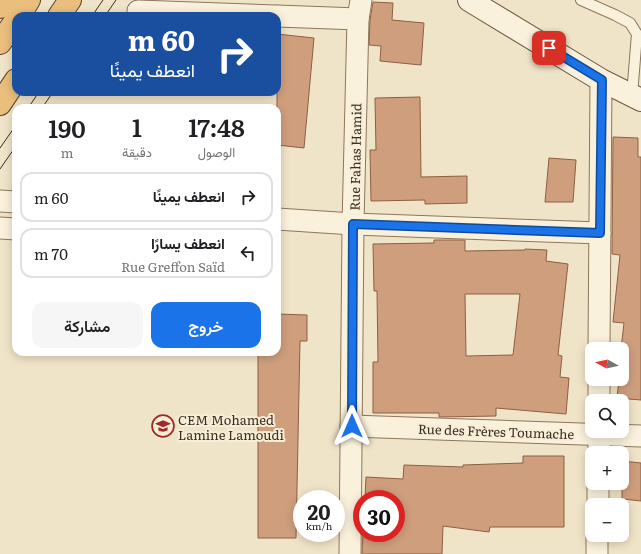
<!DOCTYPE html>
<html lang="ar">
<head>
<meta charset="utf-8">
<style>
	:root { --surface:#fff; --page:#f6f6f6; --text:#202124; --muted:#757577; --line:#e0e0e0; --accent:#1a73e8 }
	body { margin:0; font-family:Literata,Vazirmatn,serif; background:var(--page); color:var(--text); direction:rtl; height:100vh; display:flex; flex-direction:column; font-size:15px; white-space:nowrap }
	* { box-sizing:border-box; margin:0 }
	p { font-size:13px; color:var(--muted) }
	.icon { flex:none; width:22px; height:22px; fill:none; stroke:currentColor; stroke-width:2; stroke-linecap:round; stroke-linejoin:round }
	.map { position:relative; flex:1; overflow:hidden; direction:ltr }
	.side { position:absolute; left:12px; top:104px; width:269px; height:252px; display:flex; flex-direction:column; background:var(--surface); border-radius:12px; box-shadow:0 2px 10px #0003; direction:rtl }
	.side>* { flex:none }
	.hud { position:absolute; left:12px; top:12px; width:269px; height:84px; border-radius:12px; box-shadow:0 2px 10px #0003; direction:rtl; background:#1a4fa0; color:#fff; overflow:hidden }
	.needle { width:26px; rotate:278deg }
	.tools { position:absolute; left:585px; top:342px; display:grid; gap:8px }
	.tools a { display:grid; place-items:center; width:44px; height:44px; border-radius:8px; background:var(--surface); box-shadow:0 2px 10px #0003; font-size:20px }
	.speed { position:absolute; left:293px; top:490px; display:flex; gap:8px; font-size:20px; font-weight:700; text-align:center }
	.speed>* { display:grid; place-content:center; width:52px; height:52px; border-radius:50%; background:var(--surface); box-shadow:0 2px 10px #0003; line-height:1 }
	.speed small { font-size:10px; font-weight:400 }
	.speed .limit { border:6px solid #d22; background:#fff; color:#111 }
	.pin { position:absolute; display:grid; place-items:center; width:34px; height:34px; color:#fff; margin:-17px; border-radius:8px; box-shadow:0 2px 6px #0006 }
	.me { position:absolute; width:44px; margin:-22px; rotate:0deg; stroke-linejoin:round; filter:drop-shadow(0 0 3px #0008) }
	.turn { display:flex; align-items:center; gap:14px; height:84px; padding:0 20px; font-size:18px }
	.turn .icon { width:52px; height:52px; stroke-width:2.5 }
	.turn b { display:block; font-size:28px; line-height:34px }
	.eta { display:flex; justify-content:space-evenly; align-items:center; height:68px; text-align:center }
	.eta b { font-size:24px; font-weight:600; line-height:28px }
	.cta { display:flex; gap:8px; margin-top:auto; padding:8px 20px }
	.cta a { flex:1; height:46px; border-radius:12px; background:var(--accent); color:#fff; font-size:16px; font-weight:600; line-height:46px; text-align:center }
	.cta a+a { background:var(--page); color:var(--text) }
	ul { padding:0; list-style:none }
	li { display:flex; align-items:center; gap:12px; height:50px; margin:0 8px 6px; padding:0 12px; border:2px solid var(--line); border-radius:12px }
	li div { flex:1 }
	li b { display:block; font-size:15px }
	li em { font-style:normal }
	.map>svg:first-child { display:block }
	.building { fill:#cf9f7d; stroke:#8d5f41; fill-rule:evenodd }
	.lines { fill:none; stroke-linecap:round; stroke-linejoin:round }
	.service-casing { stroke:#8d765c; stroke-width:12 }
	.minor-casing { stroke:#8d765c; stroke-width:23 }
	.secondary-casing { stroke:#6f573f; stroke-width:24 }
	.trunk-casing { stroke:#5b4430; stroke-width:24 }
	.service { stroke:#faf1dc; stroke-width:10 }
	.minor { stroke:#faf1dc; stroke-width:21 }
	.secondary { stroke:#faf1dc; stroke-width:22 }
	.trunk { stroke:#eabe7c; stroke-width:22 }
	.tram { stroke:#3d2e20; stroke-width:1 }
	.route-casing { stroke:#114b97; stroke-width:10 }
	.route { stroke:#1a73e8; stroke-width:7 }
	.labels { text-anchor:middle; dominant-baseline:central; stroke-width:4; stroke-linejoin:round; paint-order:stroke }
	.street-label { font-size:13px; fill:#3d2e20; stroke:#f7eed8 }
	.poi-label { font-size:13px; fill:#3d2e20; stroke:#f7eed8; text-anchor:start }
</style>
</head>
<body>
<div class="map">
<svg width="641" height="554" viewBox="0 0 641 554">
	<rect width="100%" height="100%" fill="#f0e4c8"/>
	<g class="building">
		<polygon points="373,2 393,3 392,20 424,23 421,65 380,61 381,46 369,45 370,20"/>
		<polygon points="277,34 314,38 304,148 277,145"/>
		<polygon points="420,97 421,177 467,176 467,203 425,204 425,200 371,201 370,150 376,150 375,98"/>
		<polygon points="613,137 638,138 638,157 641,157 641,400 617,398 619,379 622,379 621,349 624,323 613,322 620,255 612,254"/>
		<polygon points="549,158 576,160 573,202 545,202"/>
		<path d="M434,240H465V251L525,250V249L547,250L546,261L568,264L558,355L562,356L560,377L569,378L566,414L496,408V416L439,417V413H373V362H378L377,291H374L373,244L434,243ZM465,294H520L513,355L466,356Z"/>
		<polygon points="277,314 307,315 307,341 300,341 296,538 258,538 258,352 277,352"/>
		<polygon points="523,456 564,456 564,527 490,527 489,532 443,526 442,554 362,554 363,533 396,533 396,499 365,499 366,477 403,479 404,465 463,467 463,465 523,463"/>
		<polygon points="622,461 641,463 641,501 622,499"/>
	</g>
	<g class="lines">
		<g class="service-casing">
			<polyline id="service" points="581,0 615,15 630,23 637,34 632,95"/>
		</g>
		<g class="minor-casing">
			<g id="minor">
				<polyline points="138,11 275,16"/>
				<polyline points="277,16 358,19"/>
				<polyline points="0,201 16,202"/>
				<polyline points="277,219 353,224 600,233"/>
				<polyline points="0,228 16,229"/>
				<polyline points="599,349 601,80"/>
				<polyline points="599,401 599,379"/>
				<polyline points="351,426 641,436"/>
				<polyline points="599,453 599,431"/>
				<polyline points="598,505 598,483"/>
				<polyline points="350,554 353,224 358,19 361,0"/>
				<polyline points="597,554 597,535"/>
			</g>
		</g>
		<g class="secondary-casing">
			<polyline id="secondary" points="469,0 601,80 641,100"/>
		</g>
		<g class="trunk-casing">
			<g id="trunk">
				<polyline points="0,7 5,0"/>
				<polyline points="19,16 29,0"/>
				<polyline points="59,16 70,0"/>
				<polyline points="0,43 16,20"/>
				<polyline points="0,104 16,80"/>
			</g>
		</g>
		<use href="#service" class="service"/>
		<use href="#minor" class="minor"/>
		<use href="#secondary" class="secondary"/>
		<use href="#trunk" class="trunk"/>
		<g class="tram">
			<polyline points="92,16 103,0"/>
			<polyline points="105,16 116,0"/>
			<polyline points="28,108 39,92"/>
			<polyline points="42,108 53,92"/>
			<polyline points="0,148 16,125"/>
			<polyline points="0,169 16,146"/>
		</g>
	</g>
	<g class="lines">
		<g class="route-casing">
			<polyline id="route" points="352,426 353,224 600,233 602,80 549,48"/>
		</g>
		<use href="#route" class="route"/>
	</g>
	<defs>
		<g id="school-ring" transform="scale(1.15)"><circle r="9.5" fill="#f7eed8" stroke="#9e2a2b" stroke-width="1.5"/><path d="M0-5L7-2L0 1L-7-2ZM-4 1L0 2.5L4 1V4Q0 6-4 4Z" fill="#9e2a2b"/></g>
	</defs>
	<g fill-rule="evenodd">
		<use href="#school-ring" x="163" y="426"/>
	</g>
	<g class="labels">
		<g class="street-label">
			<text transform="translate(355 157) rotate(-89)">Rue Fahas Hamid</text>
			<text transform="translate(496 431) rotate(2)">Rue des Frères Toumache</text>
		</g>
		<g class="poi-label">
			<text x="178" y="419">CEM Mohamed<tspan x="178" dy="15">Lamine Lamoudi</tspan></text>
		</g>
	</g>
</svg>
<div class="tools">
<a><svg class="needle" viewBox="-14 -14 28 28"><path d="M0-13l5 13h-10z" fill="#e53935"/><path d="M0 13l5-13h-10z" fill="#757577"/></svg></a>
<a><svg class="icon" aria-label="search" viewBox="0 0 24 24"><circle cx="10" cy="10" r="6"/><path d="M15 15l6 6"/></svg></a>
<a>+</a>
<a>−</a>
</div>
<div class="speed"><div>20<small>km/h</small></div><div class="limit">30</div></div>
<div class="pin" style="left:549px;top:48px;background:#d93025"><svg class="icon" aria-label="arrive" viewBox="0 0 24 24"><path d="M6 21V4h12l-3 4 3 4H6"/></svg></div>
<svg class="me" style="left:352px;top:426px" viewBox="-20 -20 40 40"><path d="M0-17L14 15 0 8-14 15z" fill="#1a73e8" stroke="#fff" stroke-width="4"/></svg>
<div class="hud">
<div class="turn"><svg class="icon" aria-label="right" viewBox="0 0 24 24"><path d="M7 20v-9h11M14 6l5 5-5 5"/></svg><div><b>60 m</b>انعطف يمينًا</div></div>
</div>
<section class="side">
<div class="eta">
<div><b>17:48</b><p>الوصول</p></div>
<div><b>1</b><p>دقيقة</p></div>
<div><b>190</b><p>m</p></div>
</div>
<ul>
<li><svg class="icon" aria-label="right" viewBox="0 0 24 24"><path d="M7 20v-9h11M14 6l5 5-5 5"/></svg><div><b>انعطف يمينًا</b></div><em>60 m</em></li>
<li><svg class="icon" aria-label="left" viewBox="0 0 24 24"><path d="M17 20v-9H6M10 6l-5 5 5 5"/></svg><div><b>انعطف يسارًا</b><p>Rue Greffon Saïd</p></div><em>70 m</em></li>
</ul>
<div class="cta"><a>خروج</a><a>مشاركة</a></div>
</section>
</div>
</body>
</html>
